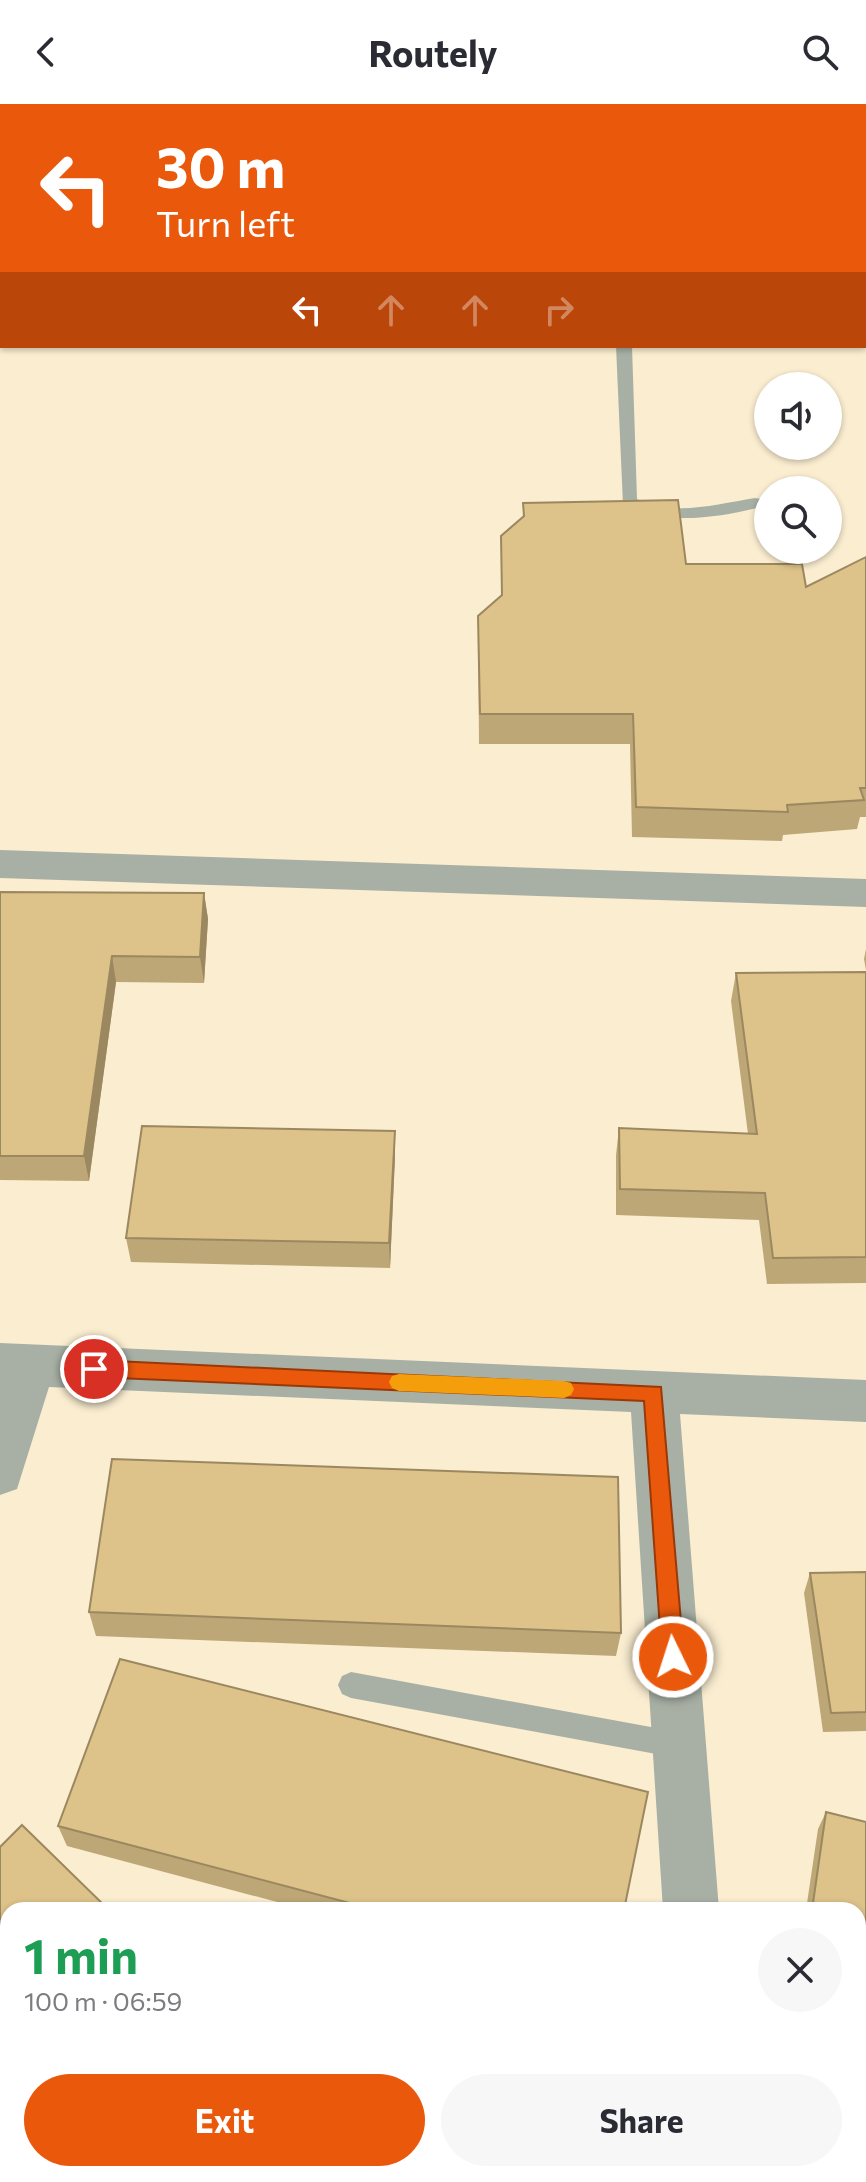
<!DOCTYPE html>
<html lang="en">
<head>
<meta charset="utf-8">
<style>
	:root { --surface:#fff; --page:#f7f7f7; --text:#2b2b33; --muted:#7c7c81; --accent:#ea580c }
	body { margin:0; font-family:Commissioner,sans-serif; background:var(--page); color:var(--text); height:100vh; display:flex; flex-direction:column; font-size:30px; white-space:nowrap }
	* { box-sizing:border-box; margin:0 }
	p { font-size:26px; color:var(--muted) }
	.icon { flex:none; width:44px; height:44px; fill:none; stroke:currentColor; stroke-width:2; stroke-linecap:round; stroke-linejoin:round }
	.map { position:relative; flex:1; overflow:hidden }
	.side { position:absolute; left:0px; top:1798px; width:866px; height:280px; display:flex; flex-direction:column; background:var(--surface); border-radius:24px 24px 0 0; box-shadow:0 2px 6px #0004 }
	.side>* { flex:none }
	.top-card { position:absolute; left:0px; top:0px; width:866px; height:244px; box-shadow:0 2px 6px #0004; background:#ea580c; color:#fff; overflow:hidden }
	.buttons { position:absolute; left:754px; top:268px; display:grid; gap:16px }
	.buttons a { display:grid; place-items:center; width:88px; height:88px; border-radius:50%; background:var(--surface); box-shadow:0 2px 6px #0004; font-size:40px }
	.pin { position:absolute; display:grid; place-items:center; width:68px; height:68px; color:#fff; margin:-34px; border:4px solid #fff; border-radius:50%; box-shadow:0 2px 8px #0007 }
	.me { position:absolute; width:88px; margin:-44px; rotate:356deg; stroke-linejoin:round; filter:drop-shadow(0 0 6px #0008) }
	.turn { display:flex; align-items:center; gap:28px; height:168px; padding:0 24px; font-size:36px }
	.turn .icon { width:104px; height:104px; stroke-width:2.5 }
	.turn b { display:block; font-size:56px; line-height:68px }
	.lanes { display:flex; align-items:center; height:76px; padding:0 24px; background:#0003; justify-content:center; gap:40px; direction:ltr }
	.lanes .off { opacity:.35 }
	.round { display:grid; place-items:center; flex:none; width:84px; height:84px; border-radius:42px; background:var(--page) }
	.headline { display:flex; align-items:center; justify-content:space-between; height:136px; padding:0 24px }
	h1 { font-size:48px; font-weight:700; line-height:60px; color:#1e9e55 }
	.primary-button { display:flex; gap:16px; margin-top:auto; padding:16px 24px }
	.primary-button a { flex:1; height:92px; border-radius:48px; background:var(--accent); color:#fff; font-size:32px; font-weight:700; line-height:92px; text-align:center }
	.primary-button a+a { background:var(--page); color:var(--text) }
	header { display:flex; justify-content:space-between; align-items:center; height:104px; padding:0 24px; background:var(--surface); font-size:36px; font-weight:700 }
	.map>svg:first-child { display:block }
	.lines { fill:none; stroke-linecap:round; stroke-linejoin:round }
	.lane { fill:#a8b0a5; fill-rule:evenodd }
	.street { fill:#a8b0a5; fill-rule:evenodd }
	.secondary { fill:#869281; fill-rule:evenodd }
	.highway { fill:#596953; fill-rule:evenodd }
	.wall { fill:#bea776 }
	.shaded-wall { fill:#9b8860 }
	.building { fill:#ddc289; stroke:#9b8860; stroke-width:2 }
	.route { fill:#ea580c; stroke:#983908; stroke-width:2 }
	.slow { fill:#f59e0b }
</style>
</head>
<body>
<header><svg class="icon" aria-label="back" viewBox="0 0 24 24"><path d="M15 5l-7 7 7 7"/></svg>Routely<svg class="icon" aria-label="search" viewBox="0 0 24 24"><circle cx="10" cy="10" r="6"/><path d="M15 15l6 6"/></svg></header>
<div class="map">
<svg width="866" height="2078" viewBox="0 0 866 2078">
	<rect width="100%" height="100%" fill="#faedd0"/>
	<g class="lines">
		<g class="lane">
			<path d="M616,242H632L637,395C674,413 717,400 755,394L761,395L763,399L761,403C716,414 666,422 623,401Z"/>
			<polygon points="351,1568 678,1628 688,1632 691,1641 688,1650 678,1654 351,1594 342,1590 338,1581 342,1572"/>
		</g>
		<g class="street">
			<polygon points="0,746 866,775 866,803 0,774"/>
			<polygon points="0,1239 866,1276 866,1318 680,1310 719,1806 663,1806 631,1308 49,1283 17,1385 0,1391"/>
			<polygon points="78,2070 141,2070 138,2078 74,2078"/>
			<polygon points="548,2070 618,2070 622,2078 551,2078"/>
			<polygon points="680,2070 740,2070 742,2078 680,2078"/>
		</g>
		<g class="secondary">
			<rect x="0" y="133" width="2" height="18"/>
			<rect x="864" y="183" width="2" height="19"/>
		</g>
		<g class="highway">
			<polygon points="192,0 228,0 230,2 193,2"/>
			<rect x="0" y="6" width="2" height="16"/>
			<rect x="864" y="28" width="2" height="16"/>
			<rect x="0" y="68" width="2" height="16"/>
			<rect x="864" y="89" width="2" height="18"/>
		</g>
	</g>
	<g class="wall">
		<polygon points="523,399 686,460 806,483 866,453 866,713 860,713 857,725 783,731 782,737 632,733 630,640 479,640 478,512 501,492 501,432 523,413"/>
		<polygon points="0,788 204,789 208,815 204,879 116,878 89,1077 0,1076"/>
		<polygon points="866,845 866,866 864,855"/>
		<polygon points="866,868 866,1179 767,1180 759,1116 616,1111 616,1051 619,1024 748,1030 731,897 736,869"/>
		<polygon points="395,1027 395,1052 390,1164 131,1158 126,1134"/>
		<polygon points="866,1468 866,1627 823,1628 804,1489 810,1469"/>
		<polygon points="89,1508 621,1529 616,1552 96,1532"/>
		<polygon points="826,1708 866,1718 866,1893 858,1891 858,1806 806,1806 818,1725"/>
		<polygon points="58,1722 624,1806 307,1806 67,1742"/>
	</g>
	<g class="shaded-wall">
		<polygon points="204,789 208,815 204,879 200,853"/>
		<polygon points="112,852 116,878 89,1077 84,1052"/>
		<polygon points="395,1027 395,1052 390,1164 389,1139"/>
		<polygon points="8,1997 8,2024 0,2033 0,2006"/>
	</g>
	<g class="building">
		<polygon points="678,396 686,460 802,460 806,483 866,453 866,684 860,684 864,696 787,701 788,708 636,703 633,610 480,610 478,512 502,491 501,432 524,412 523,399"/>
		<polygon points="0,788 204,789 200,853 112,852 84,1052 0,1052"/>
		<polygon points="866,868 866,1153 773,1154 765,1089 620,1085 619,1024 757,1030 736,869"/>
		<polygon points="142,1022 395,1027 389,1139 126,1134"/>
		<polygon points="112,1355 618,1373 621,1529 89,1508"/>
		<polygon points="866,1468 866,1608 831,1609 810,1469"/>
		<polygon points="120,1555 648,1688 624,1806 376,1806 58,1722"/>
		<polygon points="826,1708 866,1718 866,1876 858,1874 858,1806 812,1806"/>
		<polygon points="22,1721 109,1806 8,1806 8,1997 0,2006 0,1743"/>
		<polygon points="125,2070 427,2070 435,2078 118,2078"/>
	</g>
	<polygon class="route" points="94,1256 661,1283 684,1553 681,1560 673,1563 666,1560 662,1553 644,1297 94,1273 87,1271 84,1265 87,1259"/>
	<polygon class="slow" points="399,1270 564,1277 571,1279 574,1285 571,1291 564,1294 399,1287 392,1284 389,1278 392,1272"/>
</svg>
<div class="buttons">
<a><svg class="icon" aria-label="sound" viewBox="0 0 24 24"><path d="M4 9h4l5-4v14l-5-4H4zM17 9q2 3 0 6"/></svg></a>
<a><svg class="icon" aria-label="search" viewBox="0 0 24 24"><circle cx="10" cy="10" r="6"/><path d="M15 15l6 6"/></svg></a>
</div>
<div class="pin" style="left:94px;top:1265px;background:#d93025"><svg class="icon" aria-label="arrive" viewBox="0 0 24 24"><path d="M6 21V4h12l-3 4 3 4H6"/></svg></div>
<svg class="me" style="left:673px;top:1553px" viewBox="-20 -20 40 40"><circle r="17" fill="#ea580c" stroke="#fff" stroke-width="3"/><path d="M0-11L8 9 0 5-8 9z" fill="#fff"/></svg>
<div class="top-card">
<div class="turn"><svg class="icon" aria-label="left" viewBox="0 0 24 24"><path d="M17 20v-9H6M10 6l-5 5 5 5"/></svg><div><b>30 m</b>Turn left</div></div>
<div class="lanes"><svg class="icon" aria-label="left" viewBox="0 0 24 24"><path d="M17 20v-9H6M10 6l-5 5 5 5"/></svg><svg class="icon off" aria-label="ahead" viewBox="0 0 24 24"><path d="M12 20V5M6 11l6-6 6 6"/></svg><svg class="icon off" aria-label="ahead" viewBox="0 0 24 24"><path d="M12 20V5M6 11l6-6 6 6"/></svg><svg class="icon off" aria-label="right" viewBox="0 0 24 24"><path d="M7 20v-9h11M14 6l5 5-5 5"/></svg></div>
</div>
<section class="side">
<div class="headline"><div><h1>1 min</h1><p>100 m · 06:59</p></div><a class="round"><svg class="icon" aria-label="close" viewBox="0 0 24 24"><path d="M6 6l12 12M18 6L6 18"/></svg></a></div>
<div class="primary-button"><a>Exit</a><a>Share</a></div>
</section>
</div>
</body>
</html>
